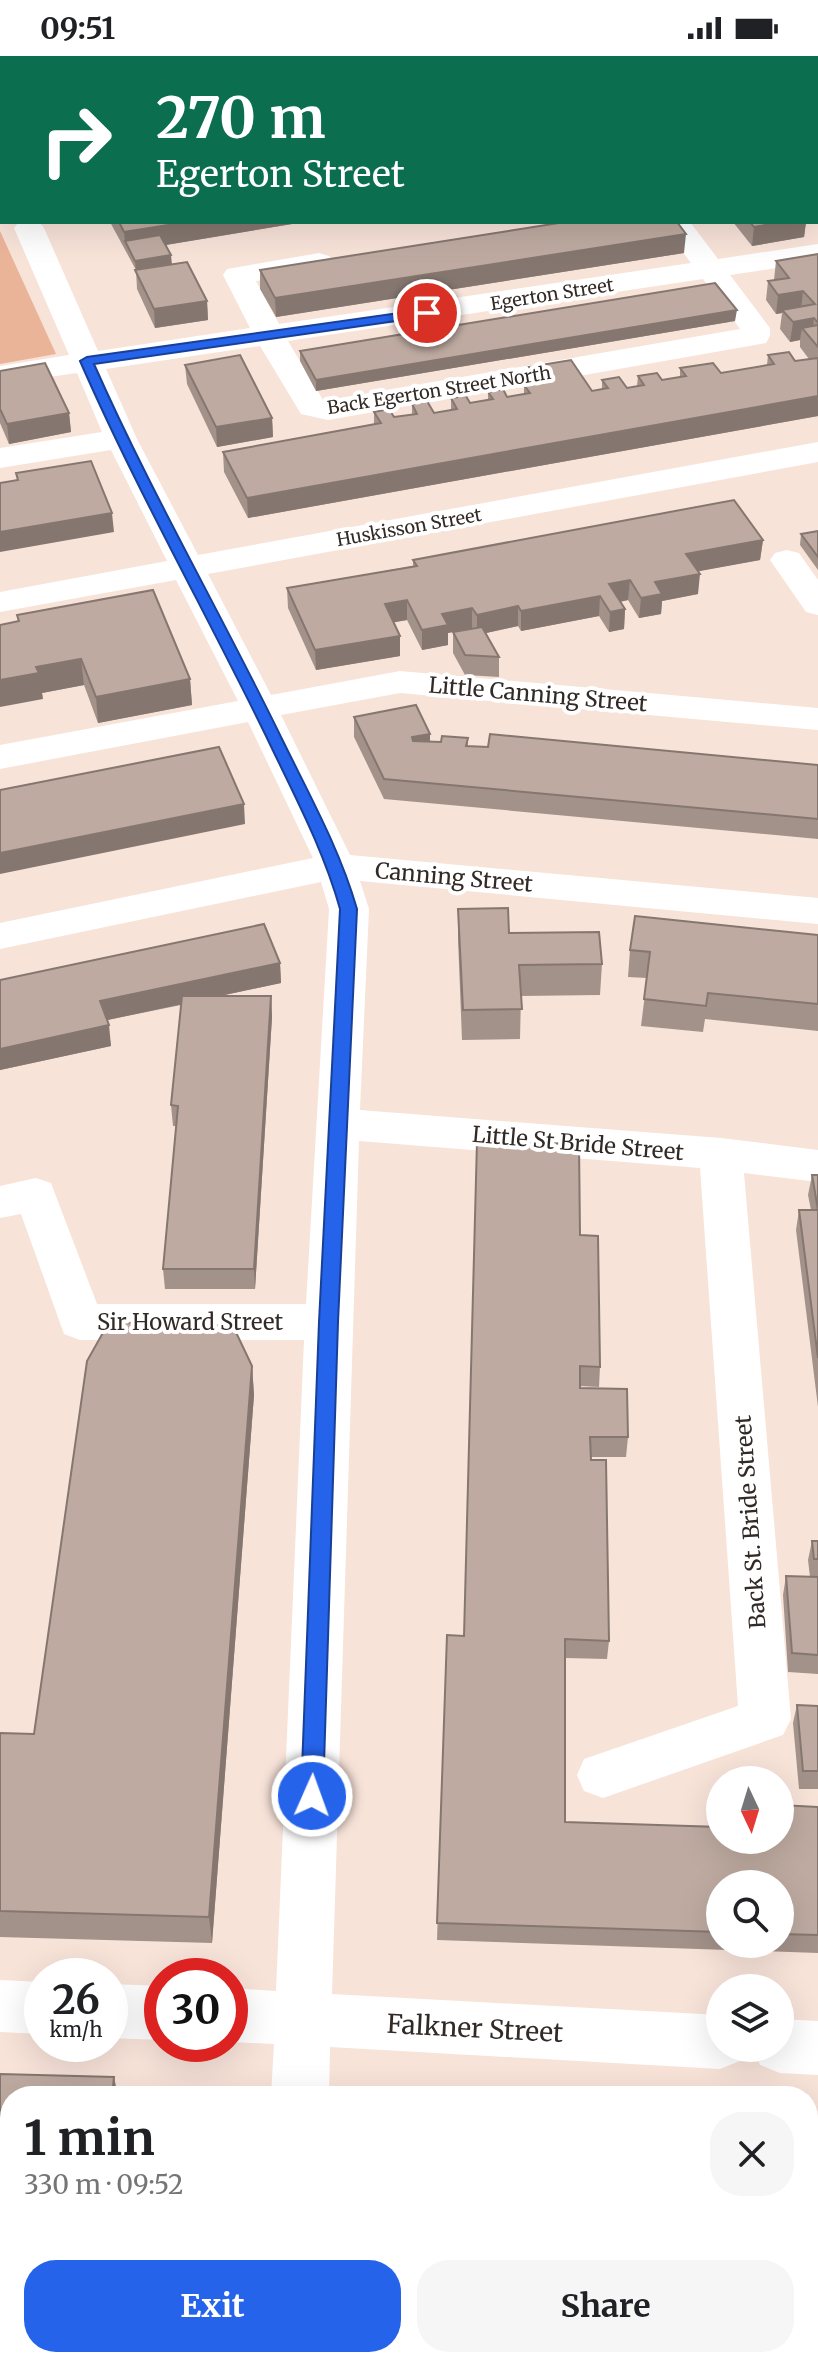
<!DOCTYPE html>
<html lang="en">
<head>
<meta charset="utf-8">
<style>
	:root { --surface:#fff; --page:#f6f6f6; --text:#202124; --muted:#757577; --accent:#2563eb }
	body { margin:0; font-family:Merriweather,serif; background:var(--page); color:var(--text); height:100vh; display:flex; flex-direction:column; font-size:30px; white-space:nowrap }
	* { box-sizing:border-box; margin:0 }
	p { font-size:26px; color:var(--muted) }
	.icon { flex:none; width:44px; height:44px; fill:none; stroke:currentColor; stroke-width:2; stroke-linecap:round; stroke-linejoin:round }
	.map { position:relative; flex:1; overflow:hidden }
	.panel { position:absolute; left:0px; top:2030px; width:818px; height:282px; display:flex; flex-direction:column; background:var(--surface); border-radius:32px 32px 0 0; box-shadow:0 8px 32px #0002 }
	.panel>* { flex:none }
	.top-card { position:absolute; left:0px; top:0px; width:818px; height:168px; box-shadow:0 8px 32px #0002; background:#0b6e4f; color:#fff; overflow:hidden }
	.needle { width:52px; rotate:176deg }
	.fabs { position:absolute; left:706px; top:1710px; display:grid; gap:16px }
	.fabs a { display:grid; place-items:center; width:88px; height:88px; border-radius:50%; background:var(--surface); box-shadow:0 8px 32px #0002; font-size:40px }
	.speed { position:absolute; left:24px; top:1902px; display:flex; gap:16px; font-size:40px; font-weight:700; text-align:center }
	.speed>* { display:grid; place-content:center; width:104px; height:104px; border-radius:50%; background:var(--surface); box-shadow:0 8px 32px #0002; line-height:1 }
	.speed small { font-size:20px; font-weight:400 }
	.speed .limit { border:12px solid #d22; background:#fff; color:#111 }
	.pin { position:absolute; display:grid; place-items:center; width:68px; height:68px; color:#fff; margin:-34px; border:4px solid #fff; border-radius:50%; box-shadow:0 2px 8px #0007 }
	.me { position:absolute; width:88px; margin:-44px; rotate:2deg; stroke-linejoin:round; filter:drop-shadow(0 0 6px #0008) }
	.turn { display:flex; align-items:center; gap:28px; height:168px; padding:0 24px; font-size:36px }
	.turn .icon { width:104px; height:104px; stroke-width:2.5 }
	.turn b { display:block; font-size:56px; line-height:68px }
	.round { display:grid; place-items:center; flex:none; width:84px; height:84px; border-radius:32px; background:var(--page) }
	.overview { display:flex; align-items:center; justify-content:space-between; height:136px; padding:0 24px }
	h1 { font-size:48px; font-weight:700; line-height:60px }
	.cta { display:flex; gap:16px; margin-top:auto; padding:16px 24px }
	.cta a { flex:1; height:92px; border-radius:32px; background:var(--accent); color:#fff; font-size:32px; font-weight:700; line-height:92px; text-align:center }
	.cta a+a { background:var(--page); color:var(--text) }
	.status { display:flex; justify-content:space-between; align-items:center; height:56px; padding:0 40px; background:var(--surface); direction:ltr }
	.status svg { height:22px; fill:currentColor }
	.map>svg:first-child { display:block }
	.green { fill:#eab499 }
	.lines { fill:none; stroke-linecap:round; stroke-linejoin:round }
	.minor { fill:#fff; fill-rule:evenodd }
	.major { fill:#fff; fill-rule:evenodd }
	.highway { fill:#fff; fill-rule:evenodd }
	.wall { fill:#a3928a; fill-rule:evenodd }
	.shaded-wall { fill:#857770 }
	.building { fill:#beaaa0; stroke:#857770; stroke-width:2 }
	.route { fill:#2563eb; stroke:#184099; stroke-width:2 }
	.labels { text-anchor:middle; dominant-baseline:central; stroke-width:8; stroke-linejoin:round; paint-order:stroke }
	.far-street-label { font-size:18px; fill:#322a26; stroke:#fff }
	.street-label { font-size:22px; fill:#322a26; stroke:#fff }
	.near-street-label { font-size:26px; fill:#322a26; stroke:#fff }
</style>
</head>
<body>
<div class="status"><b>09:51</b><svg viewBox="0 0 49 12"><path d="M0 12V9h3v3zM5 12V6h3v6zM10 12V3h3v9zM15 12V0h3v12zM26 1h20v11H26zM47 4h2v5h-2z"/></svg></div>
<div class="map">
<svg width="818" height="2311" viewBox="0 0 818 2311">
	<rect width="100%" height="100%" fill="#f8e3d9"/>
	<polygon class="green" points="0,175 56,298 0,308"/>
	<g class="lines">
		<g class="minor">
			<path d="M19,166H39L44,172L98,295L250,272L223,219L227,213L319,197L329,200L334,206L329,212L256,225L279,268L691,207L660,166H690L718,203L818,188V206L730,219L770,272V280L766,287L755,289L328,364L301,358L260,290L106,313L137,383L198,499L818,386V406L208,518L271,639L400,615L818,652V674L400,637L281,659L350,799L818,842V868L360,825L369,853L360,1054L721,1082L818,1094V1126L744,1117L791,1663L783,1679L603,1742L584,1735L577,1719L584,1703L738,1650L700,1112L359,1085L332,1938L720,1959V1992H746L740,2005L720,2013L330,1991L329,2040H271L274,1988L230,1986V1932L276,1935L304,1284H80L64,1278L21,1158L0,1162V1130L36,1122L51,1127L97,1248H306L329,853L321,826L0,893V867L313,802L248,666L0,713V689L238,645L176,524L0,556V536L167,505L111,394L0,412V392L102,376L77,317L0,328V310L69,299L14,172ZM703,223L740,273L328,344H323L288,285Z"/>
			<polygon points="787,494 799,497 818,524 818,559 806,556 770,504 775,497"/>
			<polygon points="0,1924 42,1926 42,1978 0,1976"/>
			<polygon points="110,1928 162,1930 162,1984 110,1982"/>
			<polygon points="780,1963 818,1965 818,2019 780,2017 760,2009 753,1992 780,1992"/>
			<rect x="256" y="2302" width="62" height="9"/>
		</g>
		<g class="major">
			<polygon points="550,0 582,0 583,2 551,2"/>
			<polygon points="816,122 818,123 818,142 816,141"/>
		</g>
		<g class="highway">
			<polygon points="526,0 553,0 554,2 527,2"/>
			<rect x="816" y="6" width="2" height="16"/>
			<polygon points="2,131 2,149 0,150 0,132"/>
		</g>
	</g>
	<g class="wall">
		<polygon points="343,0 395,0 393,2 350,2"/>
		<polygon points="816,32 818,32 818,60 816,58"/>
		<polygon points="110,166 304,166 165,189 172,209 207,245 208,264 155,272 137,233 136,214"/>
		<polygon points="733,166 806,166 804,181 752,190"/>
		<polygon points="684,197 276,261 260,233 260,214"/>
		<polygon points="818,198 818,360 248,462 224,416 223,396 374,369 374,356 394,361 412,358 412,348 434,357 451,354 451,342 470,347 488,344 488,336 507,341 524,338 524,329 529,328 529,311 592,335 602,333 602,324 627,332 637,330 638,320 662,324 680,321 680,312 721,317 767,309 768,299 795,305 809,303 800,291 800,284 790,286 780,273 782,257 776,258 766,244 768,225 774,224 776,205"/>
		<polygon points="735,265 316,335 300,305 300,295"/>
		<polygon points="185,309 272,362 273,381 217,391 187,328"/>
		<polygon points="0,315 69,357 71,376 9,388 0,367"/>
		<polygon points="818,475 818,514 800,489 801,478"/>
		<polygon points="763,484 760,504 698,515 698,538 662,545 661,558 639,562 628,544 620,546 625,553 624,573 609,576 599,560 521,575 518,570 486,577 499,601 499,621 465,619 453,597 453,576 472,572 448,577 448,589 422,594 407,564 394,566 400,580 400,600 316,614 288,552 287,532 413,510 413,504"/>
		<polygon points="17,559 190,623 192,649 98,667 84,629 42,637 43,643 18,566"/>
		<polygon points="354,661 430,686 441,686 468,682 468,690 818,709 818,783 384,743 354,681"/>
		<polygon points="458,853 509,877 602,908 600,939 521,940 520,983 462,984 458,883"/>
		<polygon points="818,879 818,975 705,963 703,976 641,970 647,922 628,921 630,894"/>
		<polygon points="280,907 281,927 220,940 271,940 272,961 255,1233 165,1233 163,1213 176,1070 173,1070 171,1049 181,949 107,964 111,990 0,1014 0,924"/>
		<polygon points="812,1119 818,1119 818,1351 796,1174 799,1154 811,1154 808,1139"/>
		<path d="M580,1179L600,1311L599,1331L580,1330V1332L628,1381L626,1401H590L609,1585L607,1603L565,1602V1766L720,1784L818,1751V1897L437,1884L447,1579L464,1580ZM720,1828H780V1888H720Z"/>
		<polygon points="252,1310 254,1339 212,1887 0,1881 0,1677 34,1678"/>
		<polygon points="812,1485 818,1485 818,1618 788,1616 783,1539 786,1520 810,1521 808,1504"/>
		<polygon points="797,1649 818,1650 818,1733 799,1733 793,1667"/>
		<polygon points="0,2018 114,2021 10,2302 165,2302 164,2311 0,2311 4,2227 0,2227"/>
		<rect x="808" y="2092" width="10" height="142"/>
		<polygon points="415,2302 545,2302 544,2311 415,2311"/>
	</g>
	<g class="shaded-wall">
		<polygon points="27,0 84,0 70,2 25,2"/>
		<polygon points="380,0 395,0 393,2 380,2"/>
		<polygon points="187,166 304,166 130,195 125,185 124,176"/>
		<polygon points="783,166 806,166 804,181 752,190 754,171"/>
		<polygon points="686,178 684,197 276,261 275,242"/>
		<polygon points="171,199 172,209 136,215 135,205"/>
		<polygon points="803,235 801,254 782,254 782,257 776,258 778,239"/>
		<polygon points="207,245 208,264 155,272 154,253"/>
		<polygon points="737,254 735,265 316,335 316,324"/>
		<polygon points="814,262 812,282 802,272 800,284 790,286 793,266"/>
		<polygon points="818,340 818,360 248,462 247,442"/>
		<polygon points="69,357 71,376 9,388 7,368"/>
		<polygon points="272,362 273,381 217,391 216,371"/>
		<polygon points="112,457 114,476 0,496 0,476"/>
		<polygon points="763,484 760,504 684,518 686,498"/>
		<polygon points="700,518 698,538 662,545 661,558 639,562 641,542 655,526"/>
		<polygon points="630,524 628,544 608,548 609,528"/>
		<polygon points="600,540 599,560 521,575 521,555"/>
		<polygon points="407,544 407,564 385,568 385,548"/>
		<polygon points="518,550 518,570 477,579 477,559"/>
		<polygon points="472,552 472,572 448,577 448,589 422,594 422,574 442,558"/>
		<polygon points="625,553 624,573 609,576 610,556"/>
		<polygon points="400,580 400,600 316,614 315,594"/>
		<polygon points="81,603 84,629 42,637 43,643 0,651 0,624 36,611"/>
		<polygon points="190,623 192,649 98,667 96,641"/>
		<polygon points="430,678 430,698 412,701 412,681"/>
		<polygon points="244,748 245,768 0,818 0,797"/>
		<polygon points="280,907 281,927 103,965 100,945"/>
		<polygon points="271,940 272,961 255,1233 254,1213"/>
		<polygon points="109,969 111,990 0,1014 0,993"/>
		<polygon points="252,1310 254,1339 212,1887 209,1861"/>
		<polygon points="114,2021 118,2040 112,2040"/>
		<polygon points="159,2302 165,2302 164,2311 158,2311"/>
	</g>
	<g class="building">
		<polygon points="0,0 28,0 29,1 2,2 2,38 0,38"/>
		<rect x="0" y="60" width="2" height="32"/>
		<polygon points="119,166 187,166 124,176"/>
		<polygon points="565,166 677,166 686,178 275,242 260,214"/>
		<polygon points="750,166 783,166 754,171"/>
		<polygon points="160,179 171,199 135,205 125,185"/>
		<polygon points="818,198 818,267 814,262 793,266 782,254 815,248 803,235 778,239 768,225 789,222 776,205"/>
		<polygon points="187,206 207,245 154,253 135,214"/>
		<polygon points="715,227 737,254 316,324 300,295"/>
		<polygon points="818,269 818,291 802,272"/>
		<polygon points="789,296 795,305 818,302 818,340 247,442 223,396 381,367 374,356 389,353 394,361 417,358 412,348 427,345 434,357 457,353 451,342 466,340 470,347 493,343 488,336 503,333 507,341 530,337 524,329 539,326 529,311 571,304 592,335 608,332 602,324 619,321 627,332 644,329 638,320 657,317 662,324 686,320 680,312 713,307 721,317 774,308 768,299"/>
		<polygon points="240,299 272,362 216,371 185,309"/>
		<polygon points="45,307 69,357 7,368 0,353 0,315"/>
		<polygon points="91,405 112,457 0,476 0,427 18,424 16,417"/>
		<polygon points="734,444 763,484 686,498 700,518 655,526 662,538 641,542 630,524 609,528 625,553 610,556 600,540 521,555 518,550 477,559 472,552 442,558 448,569 422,574 407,544 385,548 400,580 315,594 287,532 417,510 413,504"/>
		<polygon points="818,475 818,501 801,478"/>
		<polygon points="153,534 190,623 96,641 81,603 36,611 39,617 0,624 0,569 19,565 17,559"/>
		<polygon points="482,571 499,601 465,599 453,576"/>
		<polygon points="416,649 430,678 412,681 413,685 441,686 442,680 468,682 466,690 488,691 490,678 818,709 818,763 384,723 354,661"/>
		<polygon points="219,691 244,748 0,797 0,734"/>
		<polygon points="508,852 509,877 599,876 602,908 519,909 522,953 463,954 458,853"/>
		<polygon points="635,860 818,879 818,948 708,937 706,950 644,943 650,896 630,894"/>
		<polygon points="264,868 280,907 100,945 109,969 0,993 0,924"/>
		<polygon points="182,940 271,940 254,1213 163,1213 178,1050 171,1049"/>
		<polygon points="477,1085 579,1088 580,1179 598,1180 600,1311 580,1310 580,1332 627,1333 628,1381 590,1381 591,1404 606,1404 609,1585 565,1583 565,1766 720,1771 720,1784 780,1784 780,1749 818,1751 818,1879 780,1878 780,1828 720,1828 720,1876 437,1867 447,1579 464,1580"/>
		<polygon points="812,1119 818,1119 818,1302 799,1154 818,1154"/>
		<polygon points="109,1266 233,1270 252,1310 209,1861 0,1855 0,1677 34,1678 87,1305"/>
		<polygon points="812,1485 818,1485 818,1503 814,1503"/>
		<polygon points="786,1520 818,1521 818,1599 792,1597"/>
		<polygon points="797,1649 818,1650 818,1715 803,1715"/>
		<polygon points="0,2018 114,2021 112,2040 10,2040 10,2302 159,2302 158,2311 0,2311 0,2264 7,2202 0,2202"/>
		<rect x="808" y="2092" width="10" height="117"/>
		<polygon points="440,2302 523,2302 524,2311 440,2311"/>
	</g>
	<path class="route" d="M427,253L433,257L431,260L94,308C151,437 222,559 283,685C310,740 340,794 357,853L338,1266L323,1740L320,1747L312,1750L304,1747L301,1740L319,1266L340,853C323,792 293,737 266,680C205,555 136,433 80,305L87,301Z"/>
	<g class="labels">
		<g class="far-street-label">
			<text transform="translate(552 238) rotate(-9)">Egerton Street</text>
			<text transform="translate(439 334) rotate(-9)">Back Egerton Street North</text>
			<text transform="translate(409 471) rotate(-10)">Huskisson Street</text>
		</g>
		<g class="street-label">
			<text transform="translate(538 638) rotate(5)">Little Canning Street</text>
			<text transform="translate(454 821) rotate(5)">Canning Street</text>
			<text transform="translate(578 1087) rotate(5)">Little St Bride Street</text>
			<text x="190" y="1266">Sir Howard Street</text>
			<text transform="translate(750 1466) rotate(-94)">Back St. Bride Street</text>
		</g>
		<g class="near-street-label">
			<text transform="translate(475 1972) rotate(3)">Falkner Street</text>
		</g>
	</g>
</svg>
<div class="fabs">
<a><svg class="needle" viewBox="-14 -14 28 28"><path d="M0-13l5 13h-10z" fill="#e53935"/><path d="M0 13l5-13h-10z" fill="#757577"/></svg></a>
<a><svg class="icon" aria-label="search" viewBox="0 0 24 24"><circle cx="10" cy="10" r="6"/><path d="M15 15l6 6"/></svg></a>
<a><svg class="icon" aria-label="layers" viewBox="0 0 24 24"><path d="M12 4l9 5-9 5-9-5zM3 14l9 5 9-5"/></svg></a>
</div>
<div class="speed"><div>26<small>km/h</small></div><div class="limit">30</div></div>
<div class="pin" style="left:427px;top:257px;background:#d93025"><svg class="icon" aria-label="arrive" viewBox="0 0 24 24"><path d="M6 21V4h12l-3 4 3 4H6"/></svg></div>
<svg class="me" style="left:312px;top:1740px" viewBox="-20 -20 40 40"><circle r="17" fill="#2563eb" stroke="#fff" stroke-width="3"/><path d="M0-11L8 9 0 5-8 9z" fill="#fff"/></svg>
<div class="top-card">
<div class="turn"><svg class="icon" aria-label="right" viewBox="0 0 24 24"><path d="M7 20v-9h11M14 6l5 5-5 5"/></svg><div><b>270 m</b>Egerton Street</div></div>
</div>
<section class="panel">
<div class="overview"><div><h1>1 min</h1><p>330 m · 09:52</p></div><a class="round"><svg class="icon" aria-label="close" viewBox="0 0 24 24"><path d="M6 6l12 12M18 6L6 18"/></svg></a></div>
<div class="cta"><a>Exit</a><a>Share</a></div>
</section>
</div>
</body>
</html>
